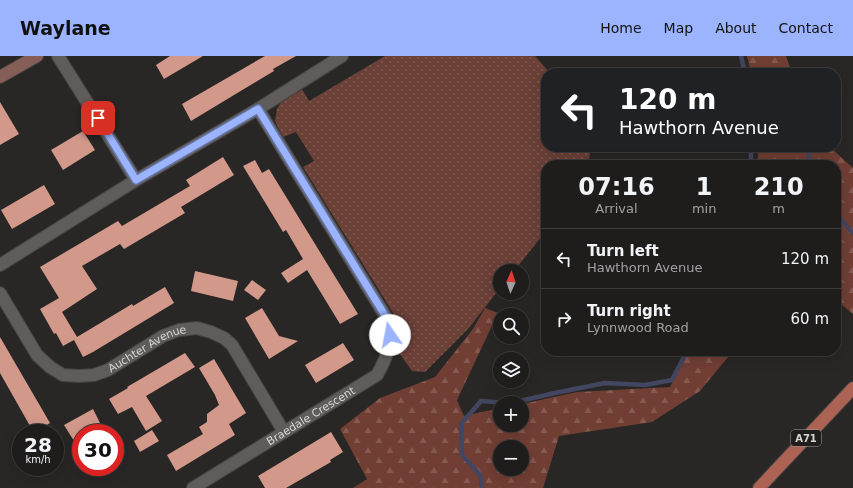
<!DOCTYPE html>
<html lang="en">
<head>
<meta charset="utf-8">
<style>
	:root { --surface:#1f1c1c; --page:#272525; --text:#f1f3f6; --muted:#a1a1a3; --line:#3c3a3b; --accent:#9bb4fd }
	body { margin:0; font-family:"DejaVu Sans",sans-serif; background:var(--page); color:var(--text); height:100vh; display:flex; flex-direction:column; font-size:15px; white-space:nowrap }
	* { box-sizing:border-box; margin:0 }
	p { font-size:13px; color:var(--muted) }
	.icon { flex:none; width:22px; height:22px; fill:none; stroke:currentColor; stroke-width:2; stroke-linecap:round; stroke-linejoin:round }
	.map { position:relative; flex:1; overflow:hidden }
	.drawer { position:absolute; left:541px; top:104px; width:300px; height:196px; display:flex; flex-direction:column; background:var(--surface); border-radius:16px; box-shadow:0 4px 16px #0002,0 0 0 1px var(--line) }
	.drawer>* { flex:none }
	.top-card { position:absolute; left:541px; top:12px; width:300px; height:84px; border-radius:16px; box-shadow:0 4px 16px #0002,0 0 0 1px var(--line); background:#202124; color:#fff; overflow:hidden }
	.needle { width:26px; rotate:3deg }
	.tools { position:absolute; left:493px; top:208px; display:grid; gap:8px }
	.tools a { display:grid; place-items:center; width:36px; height:36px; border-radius:50%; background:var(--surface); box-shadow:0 4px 16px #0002,0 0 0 1px var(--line); font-size:20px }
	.speed { position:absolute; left:12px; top:368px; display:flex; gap:8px; font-size:20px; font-weight:700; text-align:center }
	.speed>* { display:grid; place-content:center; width:52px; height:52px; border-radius:50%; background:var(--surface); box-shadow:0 4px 16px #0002,0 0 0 1px var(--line); line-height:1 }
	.speed small { font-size:10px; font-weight:400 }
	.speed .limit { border:6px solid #d22; background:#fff; color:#111 }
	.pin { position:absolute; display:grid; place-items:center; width:34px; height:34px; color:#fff; margin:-17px; border-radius:8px; box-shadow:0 2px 6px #0006 }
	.me { position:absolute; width:44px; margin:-22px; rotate:348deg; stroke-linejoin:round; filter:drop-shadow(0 0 3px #0008) }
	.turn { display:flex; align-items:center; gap:14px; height:84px; padding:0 12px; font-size:18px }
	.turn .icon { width:52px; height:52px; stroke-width:2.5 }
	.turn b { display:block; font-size:28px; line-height:34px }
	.eta { display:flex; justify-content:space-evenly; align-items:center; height:68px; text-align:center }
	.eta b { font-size:24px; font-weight:700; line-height:28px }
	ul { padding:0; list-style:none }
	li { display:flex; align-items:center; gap:12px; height:60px; padding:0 12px; border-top:1px solid var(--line) }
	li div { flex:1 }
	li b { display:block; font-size:15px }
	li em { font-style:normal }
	header { display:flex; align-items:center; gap:24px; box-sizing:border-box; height:56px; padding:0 20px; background:var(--accent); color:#111 }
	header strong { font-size:19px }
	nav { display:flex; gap:22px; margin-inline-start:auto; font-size:14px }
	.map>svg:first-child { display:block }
	.grass { fill:url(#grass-dots) }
	.forest { fill:url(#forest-firs); fill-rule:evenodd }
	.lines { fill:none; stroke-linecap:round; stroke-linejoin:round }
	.stream { stroke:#434660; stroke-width:4.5 }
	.building { fill:#d2988a }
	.street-casing { stroke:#454242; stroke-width:14 }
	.secondary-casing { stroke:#454242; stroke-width:14 }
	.primary-casing { stroke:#454242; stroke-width:14 }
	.street { stroke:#5f5c5b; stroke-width:12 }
	.secondary { stroke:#855f57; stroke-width:12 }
	.primary { stroke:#ac6353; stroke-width:12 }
	.route-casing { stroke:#6575a4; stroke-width:10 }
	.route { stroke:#9bb4fd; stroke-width:7 }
	.labels { text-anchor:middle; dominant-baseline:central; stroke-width:4; stroke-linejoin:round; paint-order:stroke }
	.shield { fill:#201d1c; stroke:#a09e9d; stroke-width:1 }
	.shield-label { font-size:10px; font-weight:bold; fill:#d7d5d4 }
	.street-label { font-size:11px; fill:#d7d5d4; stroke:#201d1c }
</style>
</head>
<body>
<header>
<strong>Waylane</strong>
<nav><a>Home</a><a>Map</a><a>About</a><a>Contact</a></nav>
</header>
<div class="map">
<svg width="853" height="432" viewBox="0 0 853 432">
	<defs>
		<pattern id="grass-dots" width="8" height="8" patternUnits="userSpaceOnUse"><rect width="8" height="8" fill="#6a4037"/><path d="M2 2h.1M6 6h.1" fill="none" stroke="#7f5b53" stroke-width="1.8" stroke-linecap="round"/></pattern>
		<pattern id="forest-firs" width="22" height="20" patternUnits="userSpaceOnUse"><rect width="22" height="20" fill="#713e33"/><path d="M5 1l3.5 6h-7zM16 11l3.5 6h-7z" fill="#845950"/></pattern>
	</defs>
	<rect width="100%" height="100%" fill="#292626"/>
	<polygon class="grass" points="385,0 535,0 550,17 546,17 546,91 591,91 588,109 546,109 546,175 514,215 500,215 500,232 468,273 425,316 412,315 399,297 398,265 303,111 314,105 296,76 283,81 275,65 277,53 281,46 302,33 309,45"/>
	<g class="forest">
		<polygon points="747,0 786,0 792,17 751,17"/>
		<polygon points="759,91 830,91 853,112 853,258 836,244 836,109 757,109"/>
		<path d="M485,252L498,257L457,344L464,360L500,352V369H522V348L577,336L670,331L689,295H733L700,335L652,366L559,380L543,432H353L367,423L340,373L380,342L435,321L473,273ZM500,391H522V413H500Z"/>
	</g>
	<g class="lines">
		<g class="stream">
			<polyline points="741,0 745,17"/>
			<polyline points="778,91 787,95 792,91"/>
			<polyline points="808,91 810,109"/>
			<polyline points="751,109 751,91"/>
			<polyline points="836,158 853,177"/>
			<polyline points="482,432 480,419 462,399 461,368 481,345 511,347 555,337 605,327 645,329 672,324 687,295"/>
		</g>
	</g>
	<g class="building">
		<polygon points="170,0 203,0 164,23 156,9"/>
		<polygon points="265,0 296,0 273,13 274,15 191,65 182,48"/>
		<polygon points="0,46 19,78 0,89"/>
		<polygon points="83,75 95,94 63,114 51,94"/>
		<polygon points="223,101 234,119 181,151 185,157 124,193 120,188 82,210 97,233 62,256 77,281 132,248 133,250 165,231 174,247 93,296 83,301 74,284 63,290 56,277 54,278 40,253 59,242 40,211 118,165 122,170 190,130 186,124"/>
		<polygon points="255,104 262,117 269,113 358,258 340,268 307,214 288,227 281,217 303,203 286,174 283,176 243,110"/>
		<polygon points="44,129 55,148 12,173 1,154"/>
		<polygon points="195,215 238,225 233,245 191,235"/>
		<polygon points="252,224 266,234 258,244 244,234"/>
		<polygon points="262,252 279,280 298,285 269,303 245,262"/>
		<polygon points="0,281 50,367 34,377 0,317"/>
		<polygon points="343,287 354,304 316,327 305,309"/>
		<polygon points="185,297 195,311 146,340 162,365 146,375 132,351 118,358 109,343 128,332 127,331"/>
		<polygon points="214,303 246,357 229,368 235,379 176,415 167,399 203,378 199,371 207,366 207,358 219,349 215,339 199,312"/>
		<polygon points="93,353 101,369 87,377 81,377 81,380 74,385 64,369"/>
		<polygon points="152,374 159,385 140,396 134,385"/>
		<polygon points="331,376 343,396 330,404 331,406 286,432 265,432 258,420"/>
	</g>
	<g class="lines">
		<g class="street-casing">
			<g id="street">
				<polyline points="58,0 136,124"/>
				<polyline points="0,209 136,124 258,53 342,0"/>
				<path id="s1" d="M0,237L37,299L50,311L63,319L79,320L94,319L108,314L163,280L179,274L197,272L211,276L224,282L232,289L284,376"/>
				<path id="s2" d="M193,432L377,319C388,300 394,283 386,261L258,53"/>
			</g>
		</g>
		<g class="secondary-casing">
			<polyline id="secondary" points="0,21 37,0"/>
		</g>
		<g class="primary-casing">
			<polyline id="primary" points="759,432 853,332"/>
		</g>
		<use href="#street" class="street"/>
		<use href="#secondary" class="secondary"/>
		<use href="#primary" class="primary"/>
	</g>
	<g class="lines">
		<g class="route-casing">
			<polyline id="route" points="98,62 136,124 258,53 386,261 390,270 390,279"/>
		</g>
		<use href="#route" class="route"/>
	</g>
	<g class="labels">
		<rect class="shield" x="791" y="374" width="30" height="16" rx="3"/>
		<g class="shield-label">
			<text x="806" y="382">A71</text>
		</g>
		<g class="street-label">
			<text stroke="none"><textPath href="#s1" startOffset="196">Auchter Avenue</textPath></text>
			<text stroke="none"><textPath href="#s2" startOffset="138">Braedale Crescent</textPath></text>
		</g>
	</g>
</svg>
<div class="tools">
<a><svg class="needle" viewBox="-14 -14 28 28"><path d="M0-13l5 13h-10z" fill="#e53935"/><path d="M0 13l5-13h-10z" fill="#a1a1a3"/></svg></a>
<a><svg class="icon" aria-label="search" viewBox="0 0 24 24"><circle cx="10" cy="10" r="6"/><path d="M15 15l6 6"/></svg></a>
<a><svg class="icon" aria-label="layers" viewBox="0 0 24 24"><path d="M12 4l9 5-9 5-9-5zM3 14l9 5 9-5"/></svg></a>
<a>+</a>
<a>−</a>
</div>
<div class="speed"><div>28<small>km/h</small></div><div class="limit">30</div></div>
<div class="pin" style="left:98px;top:62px;background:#d93025"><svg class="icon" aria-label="arrive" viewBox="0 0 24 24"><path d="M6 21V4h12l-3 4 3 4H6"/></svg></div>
<svg class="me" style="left:390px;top:279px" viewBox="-20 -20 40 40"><circle r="19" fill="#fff"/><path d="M0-13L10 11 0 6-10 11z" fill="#9bb4fd"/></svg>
<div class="top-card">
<div class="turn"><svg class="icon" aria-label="left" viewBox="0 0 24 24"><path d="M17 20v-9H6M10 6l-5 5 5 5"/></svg><div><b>120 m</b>Hawthorn Avenue</div></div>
</div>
<section class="drawer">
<div class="eta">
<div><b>07:16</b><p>Arrival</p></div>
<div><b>1</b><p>min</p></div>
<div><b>210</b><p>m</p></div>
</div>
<ul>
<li><svg class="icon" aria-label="left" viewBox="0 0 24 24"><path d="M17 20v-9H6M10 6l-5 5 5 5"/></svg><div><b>Turn left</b><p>Hawthorn Avenue</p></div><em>120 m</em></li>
<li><svg class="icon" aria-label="right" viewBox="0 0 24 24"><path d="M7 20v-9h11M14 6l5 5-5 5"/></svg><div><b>Turn right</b><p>Lynnwood Road</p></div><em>60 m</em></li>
</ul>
</section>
</div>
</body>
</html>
